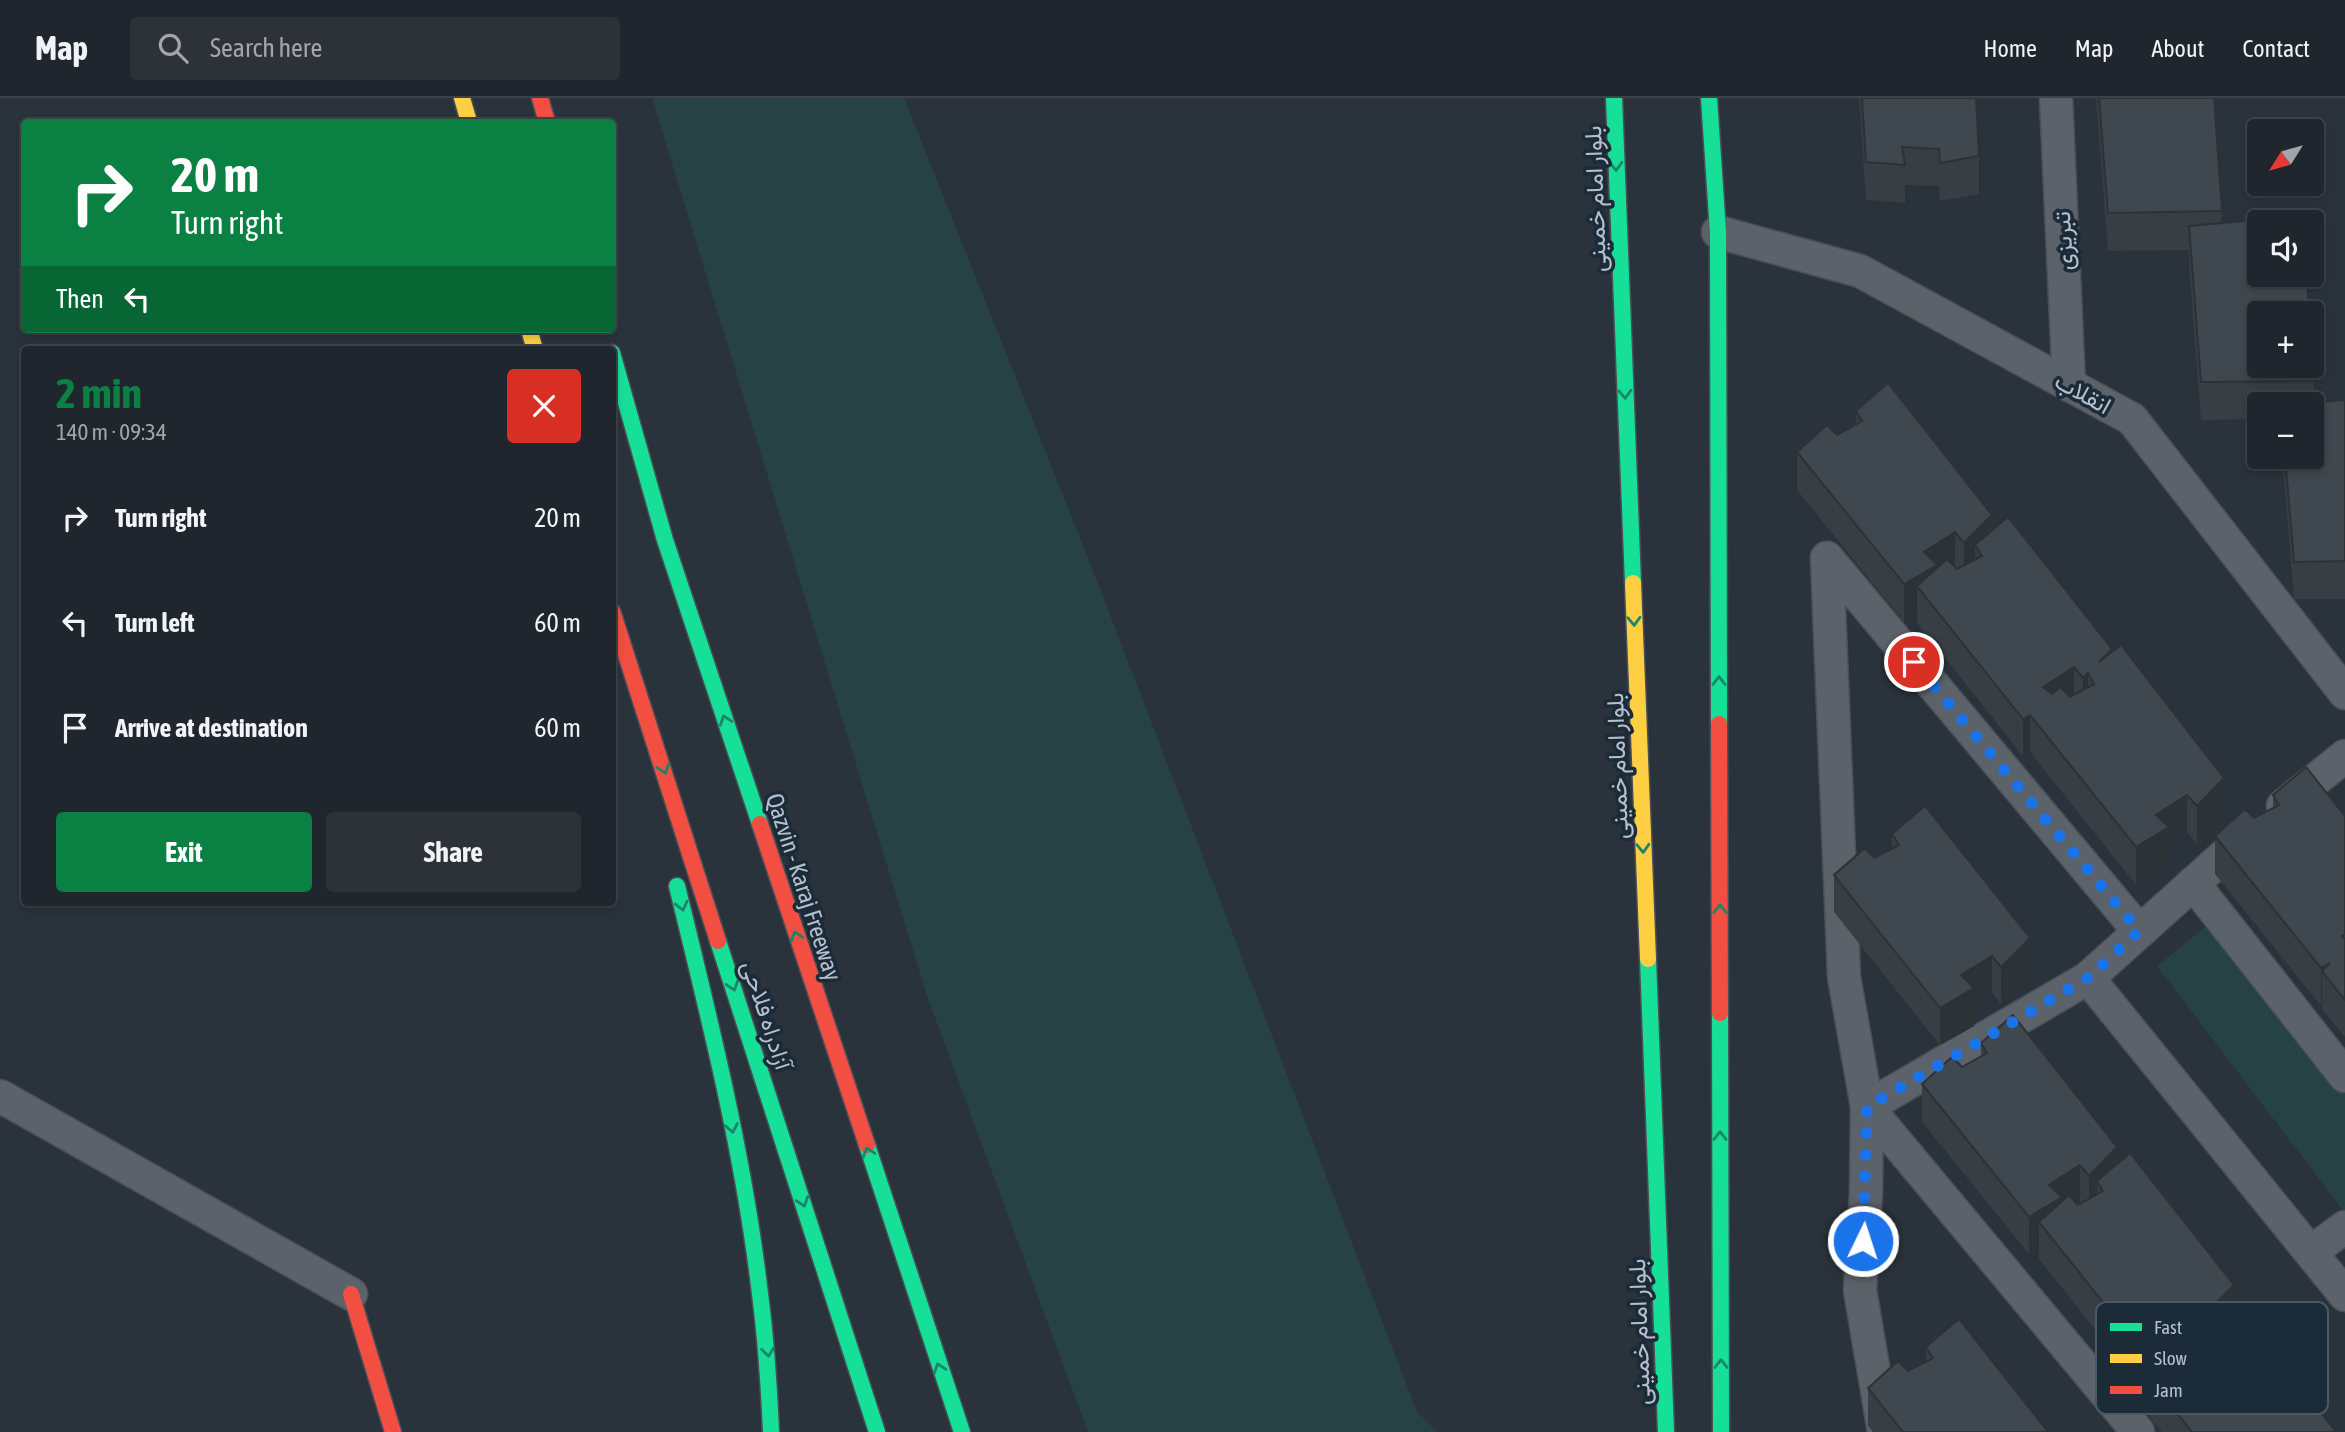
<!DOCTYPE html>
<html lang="en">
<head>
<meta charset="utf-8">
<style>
	:root { --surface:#20262d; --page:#2d3239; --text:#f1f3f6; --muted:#a2a5aa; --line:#3d4349; --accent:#0b8043 }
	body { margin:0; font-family:"Asap Condensed",Vazirmatn,sans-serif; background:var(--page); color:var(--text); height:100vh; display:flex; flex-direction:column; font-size:26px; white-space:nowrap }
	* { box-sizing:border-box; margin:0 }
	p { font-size:23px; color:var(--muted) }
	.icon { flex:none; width:38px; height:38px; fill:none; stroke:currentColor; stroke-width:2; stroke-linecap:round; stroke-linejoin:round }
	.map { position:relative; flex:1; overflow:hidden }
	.sheet { position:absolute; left:21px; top:248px; width:595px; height:560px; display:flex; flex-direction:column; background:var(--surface); border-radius:7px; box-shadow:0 4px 10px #0003,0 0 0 2px var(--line) }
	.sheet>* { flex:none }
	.top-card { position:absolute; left:21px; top:21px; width:595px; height:214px; border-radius:7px; box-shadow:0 4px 10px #0003,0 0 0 2px var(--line); background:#0b8043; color:#fff; overflow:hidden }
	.needle { width:46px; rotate:233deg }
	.tools { position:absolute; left:2247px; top:21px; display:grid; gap:14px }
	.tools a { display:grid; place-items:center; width:77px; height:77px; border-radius:7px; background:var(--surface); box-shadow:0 4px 10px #0003,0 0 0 2px var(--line); font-size:35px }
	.pin { position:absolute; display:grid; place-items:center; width:60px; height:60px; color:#fff; margin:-30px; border:4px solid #fff; border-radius:50%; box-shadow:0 2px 7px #0007 }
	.me { position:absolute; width:77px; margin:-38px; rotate:4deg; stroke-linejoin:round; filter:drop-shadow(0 0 5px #0008) }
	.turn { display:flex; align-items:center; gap:24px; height:147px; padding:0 35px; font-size:32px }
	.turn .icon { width:91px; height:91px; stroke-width:2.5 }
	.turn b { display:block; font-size:49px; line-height:60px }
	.then { display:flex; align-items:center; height:66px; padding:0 35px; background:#0003; gap:14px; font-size:26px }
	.round { display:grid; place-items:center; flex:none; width:74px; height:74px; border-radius:7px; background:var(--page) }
	.overview { display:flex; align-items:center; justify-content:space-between; height:119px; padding:0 35px }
	h1 { font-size:42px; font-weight:700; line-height:52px; color:var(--accent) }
	.action { display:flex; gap:14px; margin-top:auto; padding:14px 35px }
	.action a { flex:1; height:80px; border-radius:7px; background:var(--accent); color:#fff; font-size:28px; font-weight:700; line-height:80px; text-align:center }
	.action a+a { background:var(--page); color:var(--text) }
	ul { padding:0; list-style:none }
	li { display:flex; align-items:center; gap:21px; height:105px; padding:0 35px }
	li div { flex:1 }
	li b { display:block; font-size:26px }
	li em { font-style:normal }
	header { display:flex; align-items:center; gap:42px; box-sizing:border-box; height:98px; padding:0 35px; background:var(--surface); border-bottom:2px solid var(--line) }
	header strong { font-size:33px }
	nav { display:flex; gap:38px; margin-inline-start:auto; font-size:24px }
	.search { width:490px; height:63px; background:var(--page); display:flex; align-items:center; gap:18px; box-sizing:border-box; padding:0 24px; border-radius:7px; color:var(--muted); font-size:26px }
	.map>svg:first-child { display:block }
	.green { fill:#264243 }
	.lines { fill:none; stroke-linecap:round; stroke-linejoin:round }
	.street-casing { stroke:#494f56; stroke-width:35 }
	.fast-casing { stroke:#494f56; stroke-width:19 }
	.slow-casing { stroke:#494f56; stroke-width:19 }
	.jam-casing { stroke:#494f56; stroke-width:19 }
	.street { stroke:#5c6269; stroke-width:32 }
	.fast { stroke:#16e098; stroke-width:16 }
	.slow { stroke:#ffcf43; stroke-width:16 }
	.jam { stroke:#f24e42; stroke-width:16 }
	.wall { fill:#373e44; fill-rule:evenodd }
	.shaded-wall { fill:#2d3237 }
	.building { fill:#40484f; stroke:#2d3237; stroke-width:2; fill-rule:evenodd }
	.oneway { stroke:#198668 }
	.route { stroke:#1a73e8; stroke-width:12; stroke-dasharray:0 21.6 }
	.labels { text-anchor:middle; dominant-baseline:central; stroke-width:7; stroke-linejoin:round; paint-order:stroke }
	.street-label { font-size:24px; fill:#b5c0cd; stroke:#1c2b38 }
	.key { fill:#1c2b38; stroke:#4a5865; stroke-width:2 }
	.key-label { font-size:19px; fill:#b5c0cd }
</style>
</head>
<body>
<header>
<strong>Map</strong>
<div class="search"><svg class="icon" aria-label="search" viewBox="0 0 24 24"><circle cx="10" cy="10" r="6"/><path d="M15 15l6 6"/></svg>Search here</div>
<nav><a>Home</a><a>Map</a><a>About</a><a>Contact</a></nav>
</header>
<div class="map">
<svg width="2345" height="1334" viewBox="0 0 2345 1334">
	<rect width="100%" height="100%" fill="#2a333c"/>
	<g class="green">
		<polygon points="652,0 904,0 1085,452 1417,1314 1438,1334 1088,1334 927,898"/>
		<polygon points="2215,821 2345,987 2345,1115 2157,868"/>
	</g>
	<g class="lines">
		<g class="street-casing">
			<g id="street">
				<polyline points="2056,0 2069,287"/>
				<polyline points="1718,134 1860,173 2132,321 2345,595"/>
				<polyline points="1827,460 1844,879 1867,1009 2138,1334"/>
				<polyline points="1827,460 2139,833"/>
				<polyline points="2283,708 2345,658"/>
				<polyline points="2193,785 2345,978"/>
				<polyline points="2088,880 2345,1197"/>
				<polyline points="0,998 351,1196"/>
				<polyline points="2311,1154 2345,1129"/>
				<polyline points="1884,1334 1860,1192 1866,1095 1867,1009 2088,880 2246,738"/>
			</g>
		</g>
		<g class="fast-casing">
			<g id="fast">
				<polyline points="1614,0 1633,485"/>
				<polyline points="1709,0 1718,134 1719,626"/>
				<polyline points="612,255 665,442 760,726"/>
				<path d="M677,788C710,923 744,1058 760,1196C766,1242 769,1288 771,1334"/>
				<polyline points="718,843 877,1334"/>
				<polyline points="1648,861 1666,1334"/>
				<polyline points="1720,915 1721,1334"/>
				<polyline points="867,1047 962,1334"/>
			</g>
		</g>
		<g class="slow-casing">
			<g id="slow">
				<polyline points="462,0 469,24"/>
				<polyline points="529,231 535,252"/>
				<polyline points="1633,485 1648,861"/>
			</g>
		</g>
		<g class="jam-casing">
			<g id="jam">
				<polyline points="540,0 547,24"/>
				<polyline points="612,513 718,843"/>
				<polyline points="1719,626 1720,915"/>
				<polyline points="760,726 867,1047"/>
				<polyline points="351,1196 393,1334"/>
			</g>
		</g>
		<use href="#street" class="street"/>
		<use href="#fast" class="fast"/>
		<use href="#slow" class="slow"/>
		<use href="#jam" class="jam"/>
	</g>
	<g class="wall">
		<polygon points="1859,0 1976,0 1979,58 1979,96 1940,103 1939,88 1905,87 1905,105 1866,102"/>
		<polygon points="2096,0 2214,0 2222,125 2314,283 2314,305 2345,302 2345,501 2294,501 2282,359 2312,359 2312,306 2259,306 2259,321 2201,322 2189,166 2189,152 2108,153"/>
		<polygon points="1856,313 1992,432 2112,554 2224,717 2197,746 2187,734 2169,746 2169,767 2136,787 2030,654 2023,658 1917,525 1917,516 1904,524 1797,392 1797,354 1837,337 1856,327"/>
		<polygon points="2273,697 2345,718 2345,939 2322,911 2322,907 2321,908 2215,776 2215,738 2254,720 2273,711"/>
		<polygon points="1892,736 2030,878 2001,906 1992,895 1974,906 1974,928 1940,947 1834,814 1834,777 1874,760 1892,750"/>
		<path d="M1981,945L2117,1066L2234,1219L2336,1334H2162L2150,1319V1292L2145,1294L2039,1161V1151L2029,1156L1922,1024V986L1962,969L1981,959ZM2196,1242L2205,1253L2208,1250V1255L2190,1265L2179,1256V1254Z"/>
		<polygon points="1926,1249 2048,1334 1873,1334 1868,1328 1868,1290 1908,1273 1926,1263"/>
	</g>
	<g class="shaded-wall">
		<polygon points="1992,417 1992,455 1982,458 1975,447 1975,472 1964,483 1964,445"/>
		<polygon points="1955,434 1955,472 1917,488 1917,516 1904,524 1904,486 1924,454"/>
		<polygon points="2074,569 2074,606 2043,626 2043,589"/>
		<polygon points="2088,575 2088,613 2083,617 2083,580"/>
		<polygon points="2030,617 2030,654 2023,658 2023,621"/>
		<polygon points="2224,680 2224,717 2197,746 2197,708"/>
		<polygon points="2187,697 2187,734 2169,746 2169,767 2136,787 2136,749 2156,717"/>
		<polygon points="2030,840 2030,878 2001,906 2001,869"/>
		<polygon points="1992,858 1992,895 1974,906 1974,928 1940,947 1940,910 1961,877"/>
		<polygon points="2330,865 2322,873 2322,907 2321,908 2321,870"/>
		<polygon points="2117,1049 2117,1087 2103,1093 2097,1083 2097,1108 2089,1115 2089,1078"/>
		<polygon points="2080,1067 2080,1104 2062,1116 2039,1124 2039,1151 2029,1156 2029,1119 2049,1087"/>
		<polygon points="2234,1187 2234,1225 2208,1241 2208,1250 2205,1253 2205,1216"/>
		<polygon points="2196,1205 2196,1242 2179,1254 2179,1275 2150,1282 2150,1292 2145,1294 2145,1257 2166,1225"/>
	</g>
	<g class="building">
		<polygon points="1862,0 1976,0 1979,58 1940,65 1939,51 1902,49 1905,67 1866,64"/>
		<polygon points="2099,0 2214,0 2222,113 2108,115"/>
		<polygon points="2303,118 2303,124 2259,124 2259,177 2307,177 2309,215 2259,215 2259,268 2312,268 2312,249 2314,283 2201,284 2189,128"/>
		<polygon points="1888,285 1992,417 1964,445 1955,434 1924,454 1937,467 1904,486 1797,354 1827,327 1837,337 1862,323 1856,313"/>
		<polygon points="2345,302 2345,463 2294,464 2285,359 2312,359 2312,306 2298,306"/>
		<path d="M2008,419L2112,551L2099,564L2121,547L2224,680L2197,708L2187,697L2156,717L2169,729L2136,749L2030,617L2023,621L1917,488L1947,461L1957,471L1982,458L1975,447ZM2074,569L2083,580L2088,575L2094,586L2070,599L2060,589L2052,596L2043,589Z"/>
		<polygon points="2306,669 2345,718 2345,836 2342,838 2345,841 2345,902 2322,873 2330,865 2321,870 2215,738 2245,711 2254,720 2279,707 2273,697"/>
		<polygon points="1925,708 2030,840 2001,869 1992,858 1961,877 1974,890 1940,910 1834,777 1865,750 1874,760 1899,747 1892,736"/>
		<polygon points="2013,917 2117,1049 2089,1078 2080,1067 2049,1087 2062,1099 2029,1119 1922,986 1952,959 1962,969 1987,955 1981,945"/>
		<polygon points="2130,1055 2234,1187 2205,1216 2196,1205 2166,1225 2179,1237 2145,1257 2039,1124 2069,1097 2078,1107 2103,1093 2097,1083"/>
		<polygon points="2241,1213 2336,1334 2192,1334 2150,1282 2180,1255 2190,1265 2215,1252 2208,1241"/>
		<polygon points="1959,1221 2048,1334 1903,1334 1868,1290 1898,1263 1908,1273 1933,1260 1926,1249"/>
	</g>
	<defs><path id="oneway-chevron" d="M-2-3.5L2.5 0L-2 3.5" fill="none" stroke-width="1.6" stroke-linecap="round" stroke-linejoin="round" transform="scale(1.75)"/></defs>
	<g class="oneway">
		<use href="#oneway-chevron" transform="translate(1616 68) rotate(88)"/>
		<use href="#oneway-chevron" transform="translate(1625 296) rotate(88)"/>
		<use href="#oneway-chevron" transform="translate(1634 523) rotate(88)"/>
		<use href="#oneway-chevron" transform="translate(1719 583) rotate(-90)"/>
		<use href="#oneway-chevron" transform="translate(725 622) rotate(-108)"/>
		<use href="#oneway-chevron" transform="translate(664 671) rotate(72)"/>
		<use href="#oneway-chevron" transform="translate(1643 750) rotate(88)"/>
		<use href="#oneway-chevron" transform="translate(682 808) rotate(76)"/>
		<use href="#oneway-chevron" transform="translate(1720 811) rotate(-90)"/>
		<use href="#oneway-chevron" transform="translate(796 838) rotate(-108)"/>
		<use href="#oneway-chevron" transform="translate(733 888) rotate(72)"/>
		<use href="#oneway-chevron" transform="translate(732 1030) rotate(79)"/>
		<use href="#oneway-chevron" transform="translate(1720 1038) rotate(-90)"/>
		<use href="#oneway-chevron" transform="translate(868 1054) rotate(-108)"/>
		<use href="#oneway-chevron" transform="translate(803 1104) rotate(72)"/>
		<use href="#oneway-chevron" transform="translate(768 1254) rotate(83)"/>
		<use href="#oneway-chevron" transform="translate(1721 1266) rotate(-90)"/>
		<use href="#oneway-chevron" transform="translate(939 1270) rotate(-108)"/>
	</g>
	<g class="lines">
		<polyline class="route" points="1863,1143 1867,1009 2088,880 2139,833 1914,564"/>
	</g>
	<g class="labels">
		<g class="street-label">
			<text transform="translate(1595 101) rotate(-92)">بلوار امام خمینی</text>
			<text transform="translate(2063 143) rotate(-93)">تبریزی</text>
			<text transform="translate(2083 295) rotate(29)">انقلاب</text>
			<text transform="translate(1617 668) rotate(-92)">بلوار امام خمینی</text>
			<text transform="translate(804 789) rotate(72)">Qazvin - Karaj Freeway</text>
			<text transform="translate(767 917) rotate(72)">آزادراه فلاحی</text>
			<text transform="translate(1639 1234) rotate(-92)">بلوار امام خمینی</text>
		</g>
	</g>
	<rect x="2096" y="1204" width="232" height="112" rx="10" class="key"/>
	<rect x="2110" y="1225" width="32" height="8" fill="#16e098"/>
	<rect x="2110" y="1256" width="32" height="9" fill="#ffcf43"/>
	<rect x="2110" y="1288" width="32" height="8" fill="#f24e42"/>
	<g class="key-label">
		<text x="2154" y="1236">Fast</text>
		<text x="2154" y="1267">Slow</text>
		<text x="2154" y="1299">Jam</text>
	</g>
</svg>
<div class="tools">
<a><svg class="needle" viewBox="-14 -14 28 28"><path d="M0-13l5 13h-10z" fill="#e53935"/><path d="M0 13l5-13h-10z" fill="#a2a5aa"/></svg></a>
<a><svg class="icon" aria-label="sound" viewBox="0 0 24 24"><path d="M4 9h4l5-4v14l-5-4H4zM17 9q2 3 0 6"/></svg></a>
<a>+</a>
<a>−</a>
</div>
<div class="pin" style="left:1914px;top:564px;background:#d93025"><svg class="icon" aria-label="arrive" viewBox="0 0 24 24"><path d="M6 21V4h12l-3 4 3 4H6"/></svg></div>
<svg class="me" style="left:1863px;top:1143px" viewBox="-20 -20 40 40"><circle r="17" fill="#1a73e8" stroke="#fff" stroke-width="3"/><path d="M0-11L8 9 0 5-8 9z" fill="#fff"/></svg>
<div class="top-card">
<div class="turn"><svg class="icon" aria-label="right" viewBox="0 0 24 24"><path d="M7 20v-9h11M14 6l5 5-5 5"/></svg><div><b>20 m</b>Turn right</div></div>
<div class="then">Then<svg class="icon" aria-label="left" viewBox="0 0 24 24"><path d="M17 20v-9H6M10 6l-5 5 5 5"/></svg></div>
</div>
<section class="sheet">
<div class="overview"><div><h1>2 min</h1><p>140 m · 09:34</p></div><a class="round" style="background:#d93025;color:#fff"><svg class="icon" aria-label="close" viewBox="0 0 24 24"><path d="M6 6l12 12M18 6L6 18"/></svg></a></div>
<ul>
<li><svg class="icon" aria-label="right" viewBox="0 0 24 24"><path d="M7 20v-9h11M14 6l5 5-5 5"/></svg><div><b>Turn right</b></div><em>20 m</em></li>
<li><svg class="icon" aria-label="left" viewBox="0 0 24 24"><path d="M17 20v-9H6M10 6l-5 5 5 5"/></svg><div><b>Turn left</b></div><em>60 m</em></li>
<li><svg class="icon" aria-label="arrive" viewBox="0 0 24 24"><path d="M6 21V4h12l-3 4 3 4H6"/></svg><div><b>Arrive at destination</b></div><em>60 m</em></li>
</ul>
<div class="action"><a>Exit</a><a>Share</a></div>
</section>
</div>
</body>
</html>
